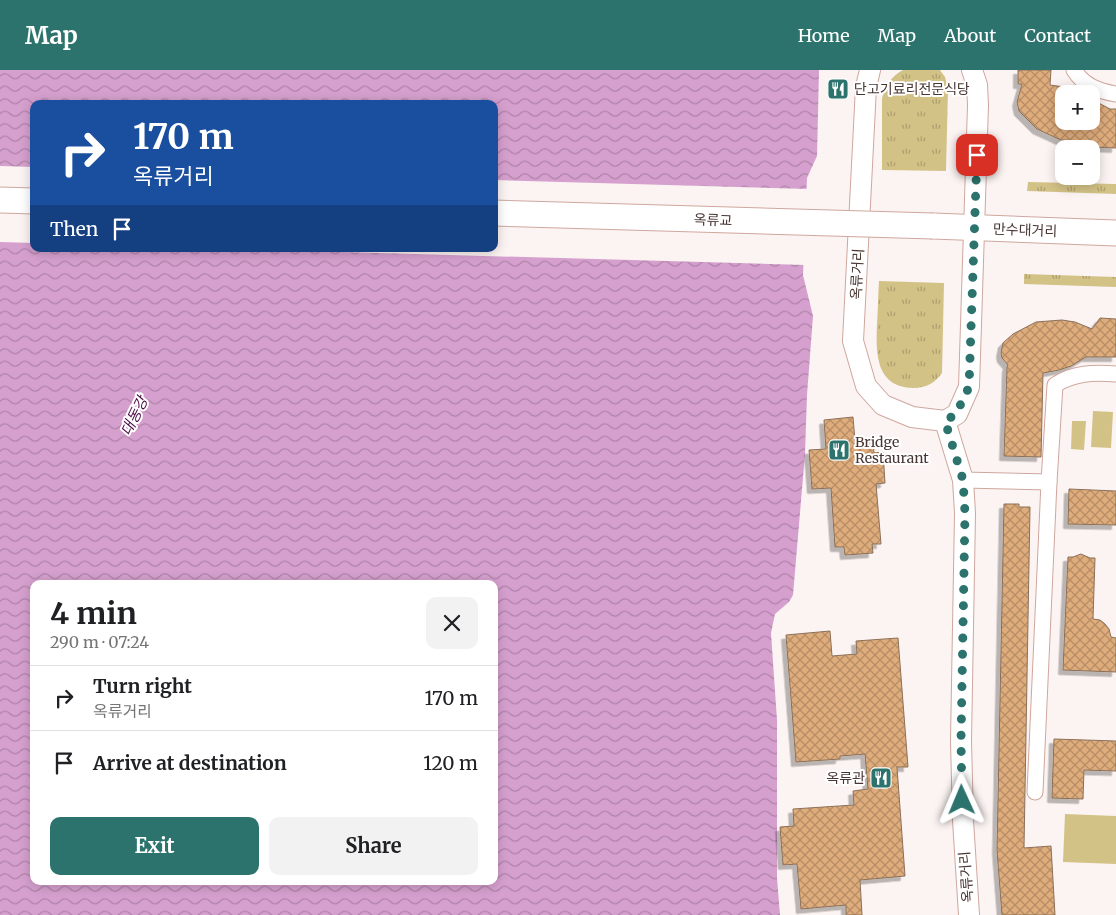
<!DOCTYPE html>
<html lang="en">
<head>
<meta charset="utf-8">
<style>
	:root { --surface:#fff; --page:#f2f2f2; --text:#202124; --muted:#757577; --line:#e0e0e0; --accent:#2b736c }
	body { margin:0; font-family:Merriweather,"Noto Sans KR",serif; background:var(--page); color:var(--text); height:100vh; display:flex; flex-direction:column; font-size:19px; white-space:nowrap }
	* { box-sizing:border-box; margin:0 }
	p { font-size:16px; color:var(--muted) }
	.icon { flex:none; width:28px; height:28px; fill:none; stroke:currentColor; stroke-width:2; stroke-linecap:round; stroke-linejoin:round }
	.map { position:relative; flex:1; overflow:hidden }
	.drawer { position:absolute; left:30px; top:510px; width:468px; height:305px; display:flex; flex-direction:column; background:var(--surface); border-radius:10px; box-shadow:0 2px 12px #0003 }
	.drawer>* { flex:none }
	.guide { position:absolute; left:30px; top:30px; width:468px; height:152px; border-radius:10px; box-shadow:0 2px 12px #0003; background:#1a4fa0; color:#fff; overflow:hidden }
	.controls { position:absolute; left:1055px; top:15px; display:grid; gap:10px }
	.controls a { display:grid; place-items:center; width:45px; height:45px; border-radius:10px; background:var(--surface); box-shadow:0 2px 12px #0003; font-size:25px }
	.pin { position:absolute; display:grid; place-items:center; width:42px; height:42px; color:#fff; margin:-21px; border-radius:10px; box-shadow:0 2px 8px #0006 }
	.me { position:absolute; width:55px; margin:-28px; rotate:359deg; stroke-linejoin:round; filter:drop-shadow(0 0 4px #0008) }
	.turn { display:flex; align-items:center; gap:18px; height:105px; padding:0 20px; font-size:22px }
	.turn .icon { width:65px; height:65px; stroke-width:2.5 }
	.turn b { display:block; font-size:35px; line-height:42px }
	.then { display:flex; align-items:center; height:48px; padding:0 20px; background:#0003; gap:10px; font-size:19px }
	.round { display:grid; place-items:center; flex:none; width:52px; height:52px; border-radius:10px; background:var(--page) }
	.headline { display:flex; align-items:center; justify-content:space-between; height:85px; padding:0 20px }
	h1 { font-size:30px; font-weight:700; line-height:38px }
	.cta { display:flex; gap:10px; margin-top:auto; padding:10px 20px }
	.cta a { flex:1; height:58px; border-radius:10px; background:var(--accent); color:#fff; font-size:20px; font-weight:700; line-height:58px; text-align:center }
	.cta a+a { background:var(--page); color:var(--text) }
	ul { padding:0; list-style:none }
	li { display:flex; align-items:center; gap:15px; height:65px; padding:0 20px; border-top:1px solid var(--line) }
	li div { flex:1 }
	li b { display:block; font-size:19px }
	li em { font-style:normal }
	header { display:flex; align-items:center; gap:30px; box-sizing:border-box; height:70px; padding:0 25px; background:var(--accent); color:#fff }
	header strong { font-size:24px }
	nav { display:flex; gap:28px; margin-inline-start:auto; font-size:18px }
	.map>svg:first-child { display:block }
	.grass { fill:url(#grass-tufts) }
	.garden { fill:#d3c286 }
	.water { fill:url(#water-waves); fill-rule:evenodd }
	.pier { fill:#fcf4f2 }
	.building { fill:url(#building-cross-hatch); stroke:#8b7058; filter:url(#shadow) }
	.lines { fill:none; stroke-linecap:round; stroke-linejoin:round }
	.minor-casing { stroke:#cfa79e; stroke-width:17 }
	.tertiary-casing { stroke:#cfa79e; stroke-width:22 }
	.primary-casing { stroke:#cfa79e; stroke-width:27 }
	.minor { stroke:#fff; stroke-width:15 }
	.tertiary { stroke:#fff; stroke-width:20 }
	.primary { stroke:#fff; stroke-width:25 }
	.primary-bridge-casing { stroke:#cfa79e; stroke-width:27; stroke-linecap:butt }
	.primary-bridge { stroke:#fff; stroke-width:25 }
	.route { stroke:#2b736c; stroke-width:9; stroke-dasharray:0 16.2 }
	.labels { text-anchor:middle; dominant-baseline:central; stroke-width:4; stroke-linejoin:round; paint-order:stroke }
	.poi-label { font-size:14px; fill:#473632; stroke:#fff; text-anchor:start }
	.street-label { font-size:14px; fill:#473632; stroke:#fff }
	.water-label { font-size:15px; font-style:italic; fill:#4d0e48; stroke:#fff }
</style>
</head>
<body>
<header>
<strong>Map</strong>
<nav><a>Home</a><a>Map</a><a>About</a><a>Contact</a></nav>
</header>
<div class="map">
<svg width="1116" height="845" viewBox="0 0 1116 845">
	<defs>
		<pattern id="grass-tufts" width="24" height="20" patternUnits="userSpaceOnUse" patternTransform="scale(1.25)"><rect width="24" height="20" fill="#d3c286"/><path d="M3 7l-1-3M5 7V3M7 7l1-3M15 17l-1-3M17 17v-4M19 17l1-3" fill="none" stroke="#ad9e6e"/></pattern>
		<pattern id="water-waves" width="16" height="10" patternUnits="userSpaceOnUse" patternTransform="scale(1.25)"><rect width="16" height="10" fill="#d6a0ce"/><path d="M0 5q4-4 8 0t8 0" fill="none" stroke="#af83a8"/></pattern>
		<pattern id="building-cross-hatch" width="8" height="8" patternUnits="userSpaceOnUse" patternTransform="scale(1.25)"><rect width="8" height="8" fill="#dfac7c"/><path d="M0 0l8 8M0 8l8-8" fill="none" stroke="#b78d66"/></pattern>
		<filter id="shadow"><feDropShadow dx="-4.5" dy="4.5" stdDeviation="0" flood-color="#0004"/></filter>
	</defs>
	<rect width="100%" height="100%" fill="#fcf4f2"/>
	<g class="grass">
		<path d="M903,0H940L945,7L948,19L946,101L882,100V28C886,16 891,6 903,0Z"/>
		<polygon points="1028,112 1116,114 1116,124 1027,121"/>
		<polygon points="1024,204 1116,207 1116,217 1024,214"/>
		<path d="M879,211L944,213L942,303C935,313 926,318 913,318C875,317 876,282 877,254C878,240 878,226 879,211Z"/>
	</g>
	<g class="garden">
		<polygon points="1093,341 1113,342 1111,378 1091,377"/>
		<polygon points="1072,351 1086,351 1084,380 1071,379"/>
		<polygon points="1065,744 1116,746 1116,794 1063,792"/>
	</g>
	<path class="water" d="M0,0H819L817,86L807,108L803,205L813,246L807,325L805,384L793,525L789,532L775,544L771,563L777,650V808L780,845H0ZM34,34H494V179H34ZM34,514H494V811H34Z"/>
	<g class="pier">
		<polygon points="0,96 34,97 34,173 0,172"/>
		<polygon points="494,110 809,119 806,195 237,179 494,179"/>
	</g>
	<g class="building">
		<polygon points="1018,0 1051,0 1050,15 1064,17 1064,51 1091,51 1091,29 1110,39 1116,39 1116,78 1091,77 1091,71 1061,70 1037,59 1019,41 1017,32 1022,14 1018,14"/>
		<polygon points="1100,248 1116,249 1116,287 1086,287 1071,296 1059,300 1043,303 1041,387 1004,386 1007,297 1008,295 1002,288 1001,283 1003,273 1013,264 1036,252 1062,250 1075,252 1092,259"/>
		<polygon points="853,347 855,371 873,370 874,383 883,382 885,413 876,414 881,474 872,474 873,483 845,485 844,477 835,477 831,418 812,419 809,380 826,379 824,350"/>
		<polygon points="1069,419 1116,421 1116,455 1068,454"/>
		<polygon points="1004,434 1019,434 1019,437 1030,437 1024,778 1051,776 1055,845 1002,845 997,780"/>
		<polygon points="1081,484 1090,488 1095,488 1093,549 1100,550 1105,554 1109,559 1111,567 1116,568 1116,602 1063,600 1068,487 1073,487"/>
		<polygon points="830,561 832,586 857,584 856,571 898,568 908,697 897,697 905,806 860,810 862,845 846,845 846,835 801,839 797,794 783,795 780,757 794,756 793,739 854,735 853,721 868,719 865,684 840,686 840,689 796,692 786,565"/>
		<polygon points="1054,669 1116,671 1116,701 1084,700 1083,729 1052,728"/>
	</g>
	<g class="lines">
		<g class="minor-casing">
			<g id="minor">
				<path d="M1074,0C1084,16 1098,21 1116,24"/>
				<path d="M963,410L1049,412L1055,315C1073,303 1094,302 1116,304"/>
				<polyline points="1035,722 1049,412"/>
			</g>
		</g>
		<g class="tertiary-casing">
			<g id="tertiary">
				<polyline points="870,0 866,17 853,271 866,316 883,335 912,347 945,351 957,344 969,317 978,35 977,15 972,0"/>
				<polyline points="945,351 963,410 965,443 961,671 963,750 969,845"/>
			</g>
		</g>
		<g class="primary-casing">
			<g id="primary">
				<polyline points="0,130 34,131"/>
				<polyline points="933,156 1116,163"/>
			</g>
		</g>
		<use href="#minor" class="minor"/>
		<use href="#tertiary" class="tertiary"/>
		<use href="#primary" class="primary"/>
		<g class="primary-bridge-casing">
			<polyline id="primary-bridge" points="494,143 933,156"/>
		</g>
		<use href="#primary-bridge" class="primary-bridge"/>
	</g>
	<g class="lines">
		<polyline class="route" points="962,730 961,671 965,443 963,410 945,351 956,344 969,317 977,85"/>
	</g>
	<defs>
		<g id="restaurant-square" transform="scale(1.125)"><rect x="-9" y="-9" width="18" height="18" rx="4" fill="#2b736c" stroke="#fff"/><path d="M-5-6h1v4h1v-4h1v4h1v-4h1v5L-1.5 .5V6h-2V.5L-5-1ZM5-6V6H3V1.5H1.5Q1.5-4 5-6Z" fill="#fff"/></g>
	</defs>
	<g fill-rule="evenodd">
		<use href="#restaurant-square" x="838" y="19"/>
		<use href="#restaurant-square" x="839" y="380"/>
		<use href="#restaurant-square" x="881" y="708"/>
	</g>
	<g class="labels">
		<g class="poi-label">
			<text x="854" y="19">단고기료리전문식당</text>
			<text x="855" y="372">Bridge<tspan x="855" dy="16">Restaurant</tspan></text>
			<text x="865" y="708" text-anchor="end">옥류관</text>
		</g>
		<g class="street-label">
			<text transform="translate(713 150) rotate(2)">옥류교</text>
			<text transform="translate(1025 160) rotate(2)">만수대거리</text>
			<text transform="translate(857 204) rotate(-87)">옥류거리</text>
			<text transform="translate(966 807) rotate(-94)">옥류거리</text>
		</g>
		<g class="water-label">
			<text transform="translate(134 346) rotate(-64)">대동강</text>
		</g>
	</g>
</svg>
<div class="controls">
<a>+</a>
<a>−</a>
</div>
<div class="pin" style="left:977px;top:85px;background:#d93025"><svg class="icon" aria-label="arrive" viewBox="0 0 24 24"><path d="M6 21V4h12l-3 4 3 4H6"/></svg></div>
<svg class="me" style="left:962px;top:730px" viewBox="-20 -20 40 40"><path d="M0-17L14 15 0 8-14 15z" fill="#2b736c" stroke="#fff" stroke-width="4"/></svg>
<div class="guide">
<div class="turn"><svg class="icon" aria-label="right" viewBox="0 0 24 24"><path d="M7 20v-9h11M14 6l5 5-5 5"/></svg><div><b>170 m</b>옥류거리</div></div>
<div class="then">Then<svg class="icon" aria-label="arrive" viewBox="0 0 24 24"><path d="M6 21V4h12l-3 4 3 4H6"/></svg></div>
</div>
<section class="drawer">
<div class="headline"><div><h1>4 min</h1><p>290 m · 07:24</p></div><a class="round"><svg class="icon" aria-label="close" viewBox="0 0 24 24"><path d="M6 6l12 12M18 6L6 18"/></svg></a></div>
<ul>
<li><svg class="icon" aria-label="right" viewBox="0 0 24 24"><path d="M7 20v-9h11M14 6l5 5-5 5"/></svg><div><b>Turn right</b><p>옥류거리</p></div><em>170 m</em></li>
<li><svg class="icon" aria-label="arrive" viewBox="0 0 24 24"><path d="M6 21V4h12l-3 4 3 4H6"/></svg><div><b>Arrive at destination</b></div><em>120 m</em></li>
</ul>
<div class="cta"><a>Exit</a><a>Share</a></div>
</section>
</div>
</body>
</html>
